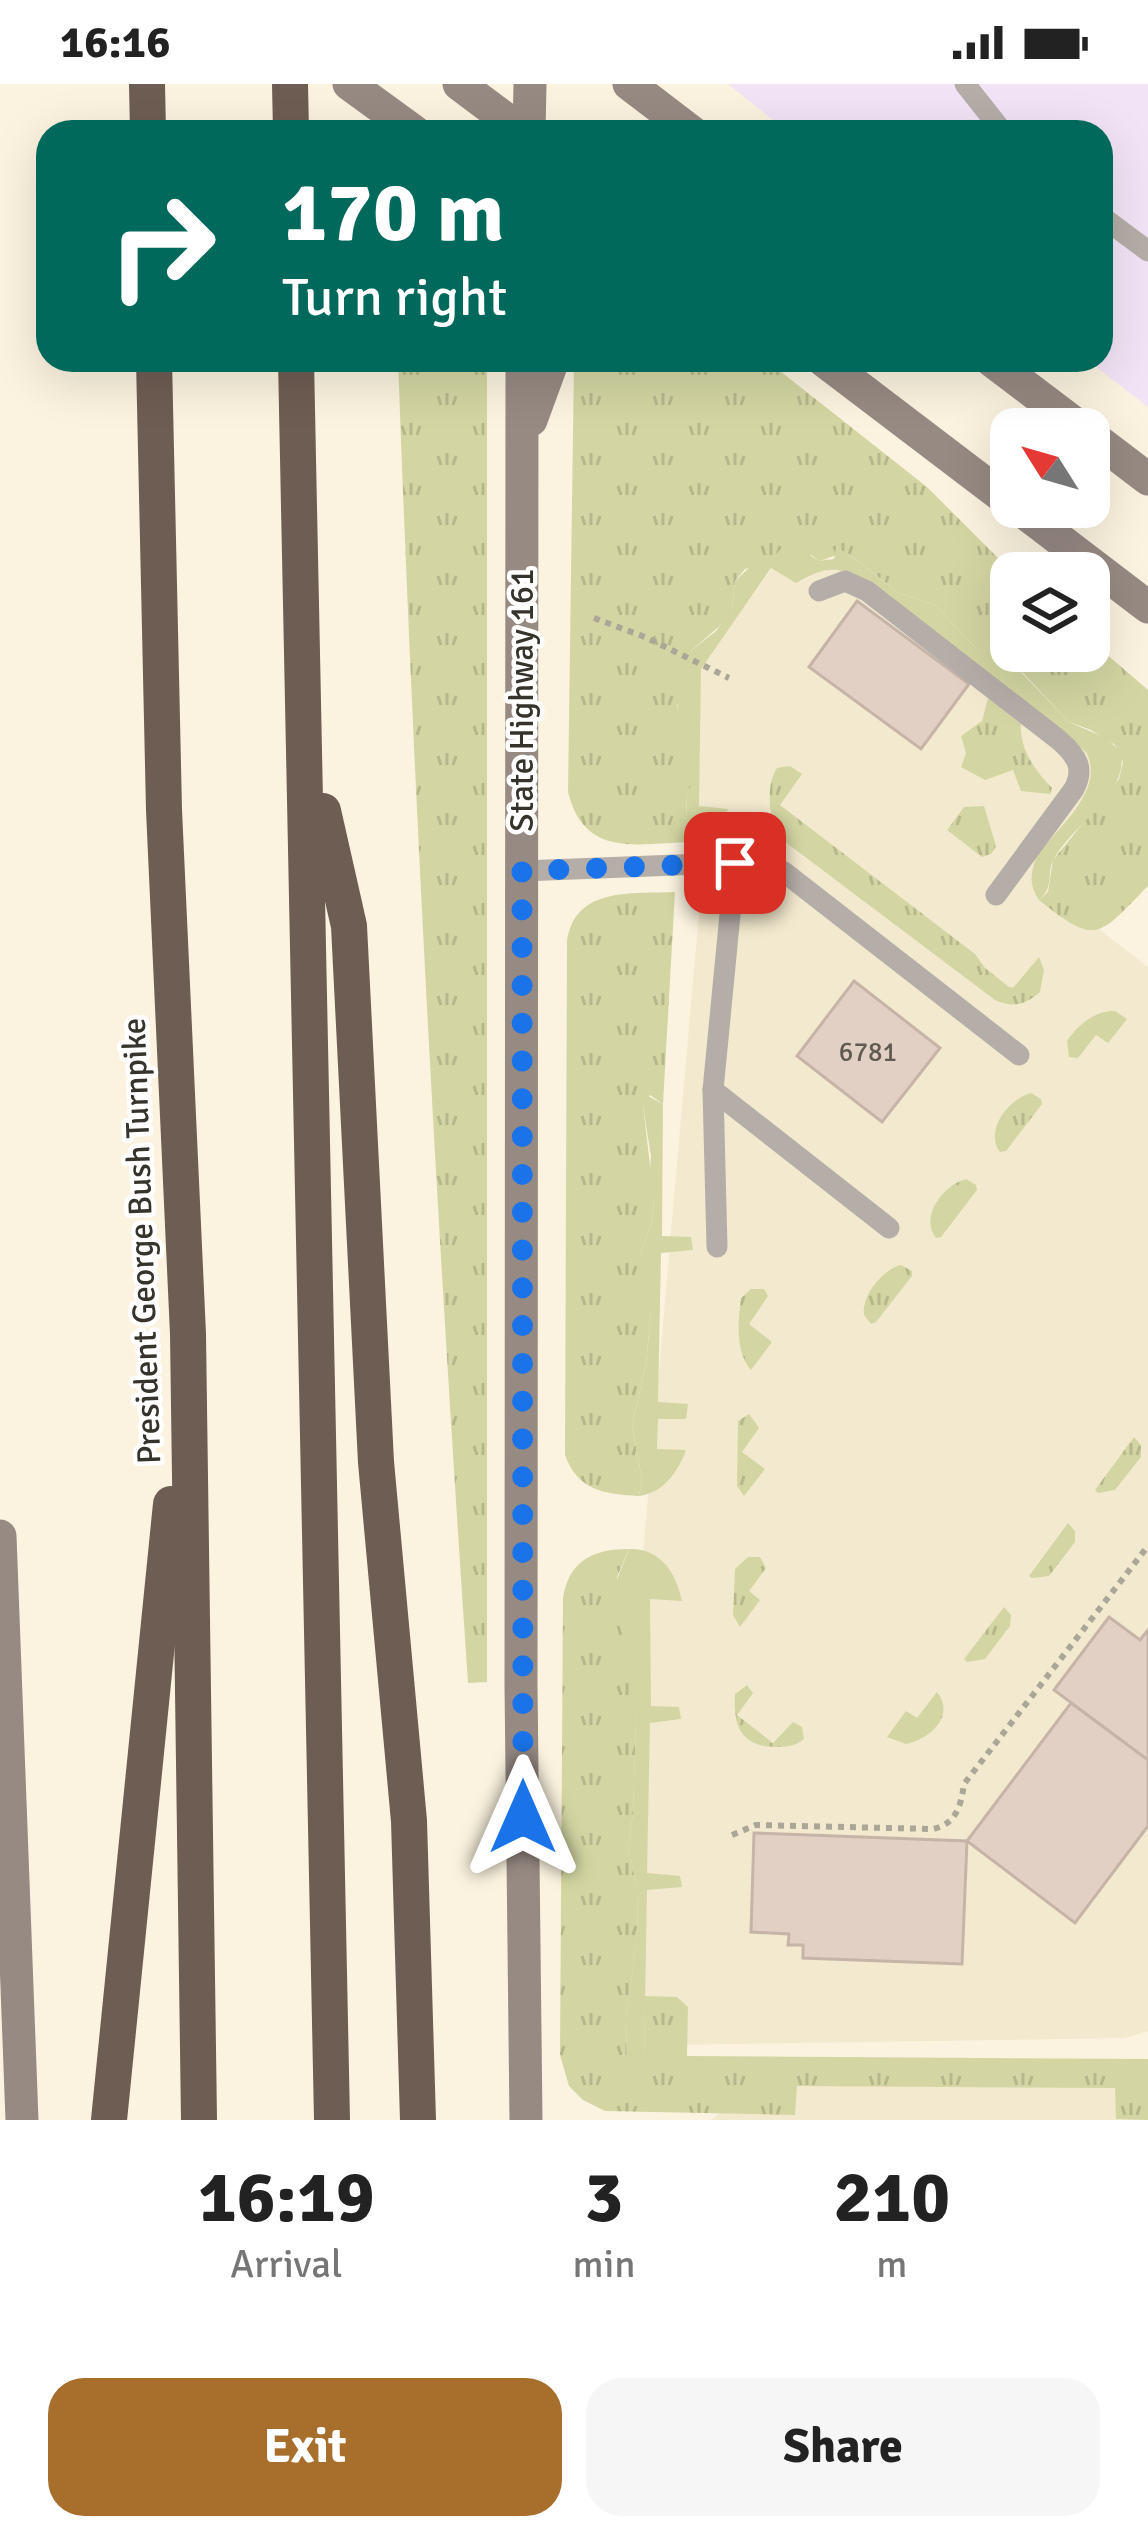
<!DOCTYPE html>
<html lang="en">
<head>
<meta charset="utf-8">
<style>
	:root { --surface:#fff; --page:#f6f6f6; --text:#222; --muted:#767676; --accent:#a76e2c }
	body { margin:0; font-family:Signika,sans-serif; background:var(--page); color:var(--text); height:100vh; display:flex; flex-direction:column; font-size:45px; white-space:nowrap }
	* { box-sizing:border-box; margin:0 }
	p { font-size:39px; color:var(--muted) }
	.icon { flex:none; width:66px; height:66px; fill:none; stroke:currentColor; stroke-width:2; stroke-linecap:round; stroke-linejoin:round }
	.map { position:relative; height:2036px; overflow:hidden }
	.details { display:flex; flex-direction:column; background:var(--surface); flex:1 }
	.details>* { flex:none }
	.banner { position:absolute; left:36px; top:36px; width:1077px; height:252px; border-radius:36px; box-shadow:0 12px 48px #0002; background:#00695c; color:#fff; overflow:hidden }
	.needle { width:78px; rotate:307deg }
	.fabs { position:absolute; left:990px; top:324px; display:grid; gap:24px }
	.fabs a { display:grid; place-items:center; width:120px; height:120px; border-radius:24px; background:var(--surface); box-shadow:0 12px 48px #0002; font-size:60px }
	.pin { position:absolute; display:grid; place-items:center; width:102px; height:102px; color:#fff; margin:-51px; border-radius:24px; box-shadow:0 6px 18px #0006 }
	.me { position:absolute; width:132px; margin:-66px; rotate:0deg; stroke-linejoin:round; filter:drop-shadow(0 0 9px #0008) }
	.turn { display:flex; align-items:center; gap:42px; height:252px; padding:0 48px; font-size:54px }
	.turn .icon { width:156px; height:156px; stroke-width:2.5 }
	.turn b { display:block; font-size:84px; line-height:102px }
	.eta { display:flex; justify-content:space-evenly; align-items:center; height:204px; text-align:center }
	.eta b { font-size:72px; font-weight:700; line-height:84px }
	.action { display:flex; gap:24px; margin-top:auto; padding:24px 48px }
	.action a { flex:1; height:138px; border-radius:36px; background:var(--accent); color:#fff; font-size:48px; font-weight:700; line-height:138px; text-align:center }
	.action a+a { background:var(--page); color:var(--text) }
	.status { display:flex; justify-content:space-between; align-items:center; height:84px; padding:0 60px; background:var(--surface); direction:ltr }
	.status svg { height:33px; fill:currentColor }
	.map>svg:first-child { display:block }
	.built { fill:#f3e9ce }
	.medical { fill:#f3e3f6 }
	.grass { fill:url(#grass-tufts) }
	.garden { fill:#d3d6a2 }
	.building { fill:#e3d0c4; stroke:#c7b4a8; stroke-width:3 }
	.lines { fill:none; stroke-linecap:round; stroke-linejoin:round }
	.path { stroke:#aba697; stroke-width:6; stroke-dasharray:6 6; stroke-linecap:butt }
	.service { stroke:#b5ada8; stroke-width:21 }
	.secondary { stroke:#978a83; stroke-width:33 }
	.motorway { stroke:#6e5d53; stroke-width:36 }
	.route { stroke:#1a73e8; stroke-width:21; stroke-dasharray:0 37.8 }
	.labels { text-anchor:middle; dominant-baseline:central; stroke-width:9; stroke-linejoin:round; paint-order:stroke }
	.number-label { font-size:27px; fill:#605a51 }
	.street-label { font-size:33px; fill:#35332b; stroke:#fff }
</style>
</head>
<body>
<div class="status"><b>16:16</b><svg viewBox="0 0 49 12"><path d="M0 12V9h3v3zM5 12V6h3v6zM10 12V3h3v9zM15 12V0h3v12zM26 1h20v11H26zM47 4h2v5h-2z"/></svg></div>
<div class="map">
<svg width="1148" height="2036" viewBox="0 0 1148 2036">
	<defs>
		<pattern id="grass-tufts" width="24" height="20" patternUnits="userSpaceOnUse" patternTransform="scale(3)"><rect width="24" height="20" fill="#d3d6a2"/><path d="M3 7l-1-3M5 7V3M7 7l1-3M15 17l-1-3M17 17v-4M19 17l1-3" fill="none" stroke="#b6b88c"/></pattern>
	</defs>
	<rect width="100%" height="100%" fill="#fbf3df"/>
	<g class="built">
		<polygon points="796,452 1108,677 1039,799 1148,883 1148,1947 1125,1954 600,1962 704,771 688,597"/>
		<polygon points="754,2002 1148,2002 1148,2036 711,2036"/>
	</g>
	<polygon class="medical" points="728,0 1148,0 1148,323 1087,276 1101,276 1101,48 788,48"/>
	<g class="grass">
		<path d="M398,276H487V1598L468,1599C438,1158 414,718 398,276Z"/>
		<path d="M574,276H766L927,403L1013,489L1011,567H1089V555L1148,606V802C1099,851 1098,864 1039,816L1048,808L1053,776L1119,695L1123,678L1115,661L1091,646L1069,638L1023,589L975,563L935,521L899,509L846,468L819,477L812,471L745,485L735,497L732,526L724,538L692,566L677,622L692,660L693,699L686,712L688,758C634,760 584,773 568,708Z"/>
		<path d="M988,614L1021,640C1019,664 1035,687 1052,704L1050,710L1021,707L1013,686L985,696L961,683L966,669L961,652L982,637Z"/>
		<path d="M790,682L802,690L780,721L975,870L985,884L1009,903L1013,904L1039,873L1044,886L1040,908C1026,921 1012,924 995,916L780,754C769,736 765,702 777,684Z"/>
		<polygon points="984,722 996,762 991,770 982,773 947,746 964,723"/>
		<path d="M675,808L663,1020L650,1011L643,1022L654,1115L652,1139L640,1169L651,1229L646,1279L632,1342L642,1396L639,1412C604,1410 578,1407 565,1371L567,857C575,802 633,810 675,808Z"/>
		<path d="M1115,927L1127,935L1108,959L1096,951L1078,974L1069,973L1067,957C1079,940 1094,927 1115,927Z"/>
		<path d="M1031,1009L1041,1015L1042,1020L1006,1067L1000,1068C984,1047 1008,1015 1031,1009Z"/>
		<path d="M966,1095L976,1101L977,1106L941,1153L936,1154C919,1133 943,1101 966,1095Z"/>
		<path d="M901,1181L912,1187V1192L876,1238L871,1240L864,1231C861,1212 883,1185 901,1181Z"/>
		<path d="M751,1205H764L768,1212L749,1240L772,1258L751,1286C735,1268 738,1236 741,1214Z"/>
		<polygon points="749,1330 759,1344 742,1368 765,1385 744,1412 737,1402 738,1337"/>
		<polygon points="1134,1353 1141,1361 1141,1373 1115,1406 1098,1409 1095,1406"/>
		<polygon points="1068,1439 1075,1447 1075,1458 1049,1492 1032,1494 1029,1492"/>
		<path d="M629,1465L617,1493L636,1636L633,1729L628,1765L638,1806L637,1854L626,1935L627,1976L644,1977L645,1912L677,1913L688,1923L687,1972L1148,1975V2036L1116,2035L1115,2004L797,2002L795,2031L605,2027L583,2016L569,2002L560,1971L563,1514C569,1476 594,1465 629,1465Z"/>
		<polygon points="748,1473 760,1473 766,1484 749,1507 760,1516 740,1543 733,1531 735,1485"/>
		<polygon points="1004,1523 1011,1531 1010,1542 985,1575 967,1578 964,1575"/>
		<path d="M747,1601L753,1609L737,1631L773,1659L793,1638L802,1643L804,1655C794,1663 788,1662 776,1663C741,1663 733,1642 735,1610Z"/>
		<path d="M937,1608C956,1632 930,1655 906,1660L887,1653L906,1627L917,1634Z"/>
	</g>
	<g class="garden">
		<path d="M783,463H797L819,477L834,475L836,464L846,468L899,509L935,521L975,563L1014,581L1069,638L1106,654L1121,668C1129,709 1075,739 1055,773C1045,789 1056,801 1039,816C1028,799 1031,789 1037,771C1059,743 1106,705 1086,668L862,494C834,481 822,484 796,499L771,484L701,585L699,722L728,725L718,749L688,758L686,712L692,699V660L681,638L676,614L692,566L716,547L732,526L735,497L752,481L767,479Z"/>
		<path d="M646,1011L663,1020L662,1152L691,1153L693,1166L661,1169L658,1318L688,1320L686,1335H658L657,1365L686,1366C678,1388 663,1409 639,1412L642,1396L632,1342L646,1279L651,1229L641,1203L640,1169L652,1139L654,1115L649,1100L651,1072L643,1022Z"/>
		<path d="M629,1465C660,1464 676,1488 682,1517L650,1515L651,1622L679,1623L681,1635L650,1639L647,1789L680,1792L682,1803L647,1806L644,1977H627L626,1935L637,1854L638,1806L628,1765L633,1729L636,1636L614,1503Z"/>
	</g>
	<g class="building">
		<polygon points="857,517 969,600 921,665 809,583"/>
		<polygon points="854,897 940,964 882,1038 797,972"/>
		<polygon points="1109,1533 1140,1556 1148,1546 1148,1676 1054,1606"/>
		<polygon points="1071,1619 1148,1676 1148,1742 1075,1839 967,1757"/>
		<polygon points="754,1749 967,1757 962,1880 803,1874 803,1861 788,1861 789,1850 751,1848"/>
	</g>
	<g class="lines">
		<g class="path">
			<polyline points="594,534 645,553 729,594"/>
			<path d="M732,1751L756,1741L933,1745C956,1740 961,1722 964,1700L1148,1462"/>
		</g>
		<g class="service">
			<polyline points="965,0 1003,48"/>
			<polyline points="1101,132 1148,167"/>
			<path d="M819,507L845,497L867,507L1059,656C1077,672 1085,684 1074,705L996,811"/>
			<polyline points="522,787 754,778 784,788 1019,971"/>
			<polyline points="713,1006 889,1144"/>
			<polyline points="717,1163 713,1006 735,779"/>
		</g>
		<g class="secondary">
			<polyline points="349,0 415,48"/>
			<polyline points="459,0 523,48"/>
			<polyline points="629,0 692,48"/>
			<polyline points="529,48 530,0"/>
			<polyline points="522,276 521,1601 526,2036"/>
			<polyline points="823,276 1011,419"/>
			<polyline points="991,276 1082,345"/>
			<polyline points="531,336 553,276"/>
			<polyline points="1089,350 1148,395"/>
			<polyline points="1017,423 1148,523"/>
			<polyline points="0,1452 22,2036"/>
		</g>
		<g class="motorway">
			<polyline points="147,0 148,48"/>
			<polyline points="290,0 291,48"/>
			<polyline points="154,276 164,726 188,1250 199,2036"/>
			<polyline points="296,276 332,2036"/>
			<polyline points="323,727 349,842 376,1378 409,1737 418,2036"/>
			<polyline points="109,2036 171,1420"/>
		</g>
	</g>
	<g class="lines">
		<polyline class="route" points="523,1733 522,787 735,779"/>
	</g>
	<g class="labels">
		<g class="number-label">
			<text x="868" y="968">6781</text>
		</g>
		<g class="street-label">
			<text transform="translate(522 616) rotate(-90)">State Highway 161</text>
			<text transform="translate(142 1157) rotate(-92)">President George Bush Turnpike</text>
		</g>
	</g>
</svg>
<div class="fabs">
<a><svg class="needle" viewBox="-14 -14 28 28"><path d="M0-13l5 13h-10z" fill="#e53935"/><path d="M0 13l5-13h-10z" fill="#767676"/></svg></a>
<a><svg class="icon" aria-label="layers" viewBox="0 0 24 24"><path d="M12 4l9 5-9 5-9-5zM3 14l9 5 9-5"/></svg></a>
</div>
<div class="pin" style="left:735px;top:779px;background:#d93025"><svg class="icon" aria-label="arrive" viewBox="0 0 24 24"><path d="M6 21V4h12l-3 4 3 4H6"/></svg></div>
<svg class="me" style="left:523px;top:1733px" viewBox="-20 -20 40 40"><path d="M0-17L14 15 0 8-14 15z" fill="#1a73e8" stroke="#fff" stroke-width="4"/></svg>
<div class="banner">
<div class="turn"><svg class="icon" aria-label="right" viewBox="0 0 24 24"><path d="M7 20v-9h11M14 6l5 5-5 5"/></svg><div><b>170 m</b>Turn right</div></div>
</div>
</div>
<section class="details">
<div class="eta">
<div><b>16:19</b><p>Arrival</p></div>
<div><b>3</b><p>min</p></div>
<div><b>210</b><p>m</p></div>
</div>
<div class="action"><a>Exit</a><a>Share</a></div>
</section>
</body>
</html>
